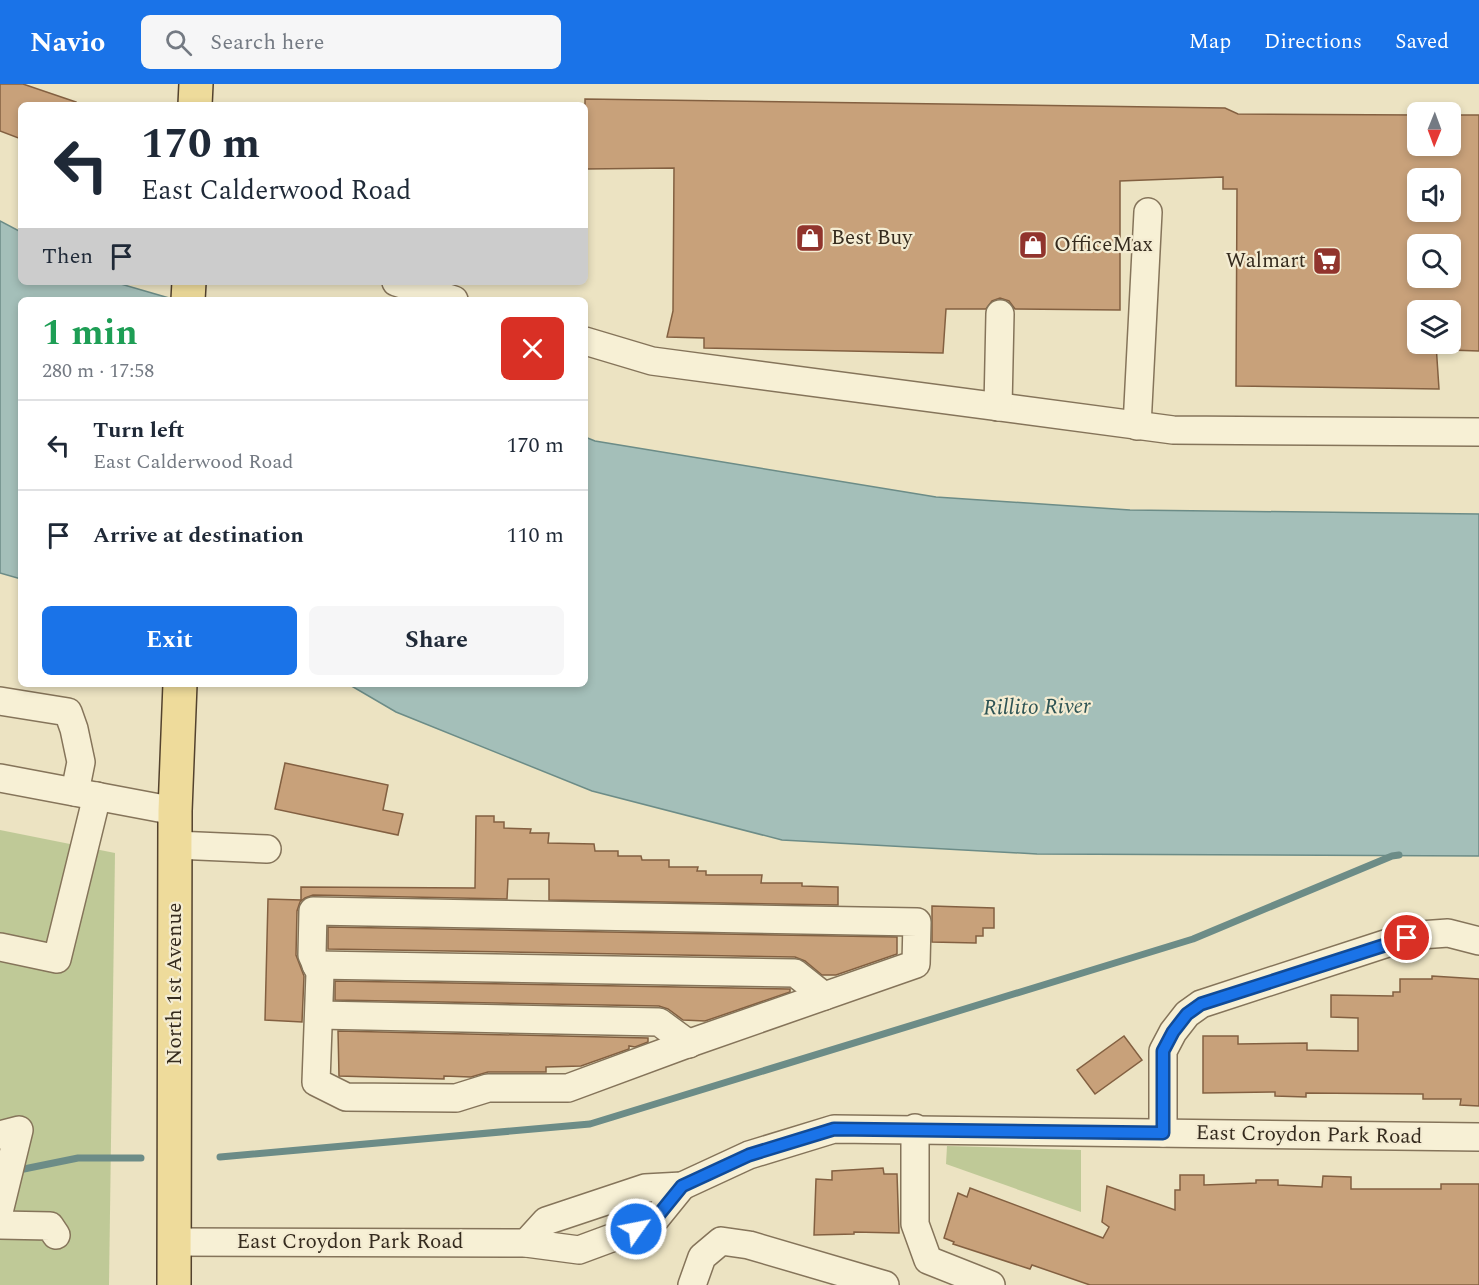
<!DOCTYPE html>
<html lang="en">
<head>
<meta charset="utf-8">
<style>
	:root { --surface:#fff; --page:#f6f6f7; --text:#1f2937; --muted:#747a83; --line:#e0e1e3; --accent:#1a73e8 }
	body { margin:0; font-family:Spectral,serif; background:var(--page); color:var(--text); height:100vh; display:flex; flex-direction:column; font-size:22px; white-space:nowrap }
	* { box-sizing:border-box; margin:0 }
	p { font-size:20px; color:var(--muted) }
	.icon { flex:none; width:33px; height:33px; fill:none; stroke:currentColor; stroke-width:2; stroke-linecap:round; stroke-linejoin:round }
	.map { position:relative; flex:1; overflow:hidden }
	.sheet { position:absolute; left:18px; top:213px; width:570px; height:390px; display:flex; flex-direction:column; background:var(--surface); border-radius:9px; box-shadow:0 3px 9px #0003 }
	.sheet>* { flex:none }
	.banner { position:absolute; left:18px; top:18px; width:570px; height:183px; border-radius:9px; box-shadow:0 3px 9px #0003; background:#fff; color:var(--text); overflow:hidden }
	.needle { width:39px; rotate:181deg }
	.controls { position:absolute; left:1407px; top:18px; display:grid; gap:12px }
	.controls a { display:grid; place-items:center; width:54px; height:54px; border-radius:9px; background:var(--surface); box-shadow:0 3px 9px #0003; font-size:30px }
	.pin { position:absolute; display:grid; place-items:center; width:51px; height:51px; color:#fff; margin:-26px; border:3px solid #fff; border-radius:50%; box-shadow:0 2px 6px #0007 }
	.me { position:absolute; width:66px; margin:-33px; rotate:57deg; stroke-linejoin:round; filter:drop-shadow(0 0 4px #0008) }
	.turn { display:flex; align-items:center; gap:21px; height:126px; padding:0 24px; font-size:27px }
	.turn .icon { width:78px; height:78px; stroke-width:2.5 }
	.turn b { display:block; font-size:42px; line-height:51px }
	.then { display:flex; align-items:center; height:57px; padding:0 24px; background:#0003; gap:12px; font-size:22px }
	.round { display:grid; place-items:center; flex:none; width:63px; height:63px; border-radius:9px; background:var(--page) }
	.head { display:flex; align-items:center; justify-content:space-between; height:102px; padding:0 24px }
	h1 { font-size:36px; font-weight:700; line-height:45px; color:#1e9e55 }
	.button { display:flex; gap:12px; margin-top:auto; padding:12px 24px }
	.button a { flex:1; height:69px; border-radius:9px; background:var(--accent); color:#fff; font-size:24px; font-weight:700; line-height:69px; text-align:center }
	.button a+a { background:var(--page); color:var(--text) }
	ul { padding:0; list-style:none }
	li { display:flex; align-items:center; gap:18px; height:90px; padding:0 24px; border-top:2px solid var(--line) }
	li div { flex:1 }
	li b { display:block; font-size:22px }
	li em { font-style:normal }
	header { display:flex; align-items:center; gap:36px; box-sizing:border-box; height:84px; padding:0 30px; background:var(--accent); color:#fff }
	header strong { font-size:28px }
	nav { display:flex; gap:33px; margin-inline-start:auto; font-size:21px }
	.search { width:420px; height:54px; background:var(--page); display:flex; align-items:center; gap:15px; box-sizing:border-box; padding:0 21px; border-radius:9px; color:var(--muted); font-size:22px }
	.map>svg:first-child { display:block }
	.green { fill:#bfc997 }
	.water { fill:#a4bfb9; stroke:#6c8c87; stroke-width:1.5 }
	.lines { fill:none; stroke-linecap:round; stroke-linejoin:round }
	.stream { stroke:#6c8c87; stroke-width:7 }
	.building { fill:#c8a17a; stroke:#836041; stroke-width:1.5; fill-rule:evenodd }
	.minor-casing { stroke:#85745a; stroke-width:30 }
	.major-casing { stroke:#53422e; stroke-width:36 }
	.minor { stroke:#f7f0d5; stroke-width:27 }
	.major { stroke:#eedb9b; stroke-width:33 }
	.route-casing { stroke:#114b97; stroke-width:15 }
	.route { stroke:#1a73e8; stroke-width:10 }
	.labels { text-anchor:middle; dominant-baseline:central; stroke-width:4.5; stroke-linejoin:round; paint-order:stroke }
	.poi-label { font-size:21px; fill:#352b1e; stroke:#f4ecd2; text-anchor:start }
	.street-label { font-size:21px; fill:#352b1e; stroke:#f4ecd2 }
	.water-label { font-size:22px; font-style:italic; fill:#2e5455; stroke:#f4ecd2 }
</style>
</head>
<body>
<header>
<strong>Navio</strong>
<div class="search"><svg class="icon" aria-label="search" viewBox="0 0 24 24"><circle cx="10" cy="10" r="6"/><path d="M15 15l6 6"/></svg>Search here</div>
<nav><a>Map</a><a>Directions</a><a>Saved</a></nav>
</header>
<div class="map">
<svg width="1479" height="1201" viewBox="0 0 1479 1201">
	<rect width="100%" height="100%" fill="#ece3c2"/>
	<g class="green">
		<polygon points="0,746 115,769 109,1201 0,1201"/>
		<polygon points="947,1062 1081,1066 1081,1128 946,1080"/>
	</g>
	<g class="water">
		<polygon points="0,137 21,148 21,198 114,198 176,216 21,216 21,495 0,489"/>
		<polygon points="585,353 595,357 936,413 1130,426 1479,430 1479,772 1037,770 782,756 592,707 396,628 348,600 585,600"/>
	</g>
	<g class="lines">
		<g class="stream">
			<polyline points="220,1073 590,1040 1193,855 1392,772 1399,771"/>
			<polyline points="14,1087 78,1074 141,1074"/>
		</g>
	</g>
	<g class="building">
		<polygon points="0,0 23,0 76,18 75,21 21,21 21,55 0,47"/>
		<path d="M585,15L1225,24L1238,30L1418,31V62H1450V31H1479V267L1450,266V226H1418V260H1436L1439,305L1236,302L1237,105H1223V93L1120,97V226L1015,225L1009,217L1000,214L992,217L986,225H946L943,269L704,264V254L667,253L673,227L674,84L585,85ZM1418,94H1450V128H1418ZM1418,160H1450V194H1418Z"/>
		<polygon points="285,679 388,701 383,726 403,730 398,751 275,725"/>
		<polygon points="476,732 494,732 494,738 504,738 504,744 531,745 530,749 549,749 548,759 594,760 595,767 618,767 618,772 641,772 642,776 669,776 669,783 698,783 697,787 706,787 706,791 762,791 761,799 802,799 802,802 838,803 838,821 549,816 549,795 508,795 507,815 313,811 305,814 300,818 297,827 296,871 304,892 302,938 265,936 268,815 301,816 301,803 475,804"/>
		<polygon points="932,822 994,824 994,844 983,844 983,852 976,852 976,859 932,858"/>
		<polygon points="328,843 897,853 897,870 836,891 822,891 805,877 795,873 328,865"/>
		<polygon points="1432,892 1479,895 1479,1022 1460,1021 1461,1015 1423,1015 1423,1010 1306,1009 1306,1013 1275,1012 1275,1008 1203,1009 1203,952 1238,952 1238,960 1307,959 1307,966 1358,967 1358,934 1331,933 1331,911 1393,912 1393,908 1400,908 1400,895 1432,895"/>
		<polygon points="335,897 789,905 790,905 790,908 705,937 683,936 668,925 659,922 335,916"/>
		<polygon points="338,947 648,954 648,958 635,963 629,962 629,965 581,982 546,983 546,988 488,988 471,993 444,992 444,995 339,992"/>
		<polygon points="1124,952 1142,976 1095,1010 1077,986"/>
		<polygon points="883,1084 884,1090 897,1090 899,1149 854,1148 854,1150 814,1151 816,1095 832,1096 832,1087"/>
		<polygon points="1180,1091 1204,1091 1204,1101 1256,1099 1256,1096 1278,1096 1278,1101 1322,1103 1323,1092 1351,1093 1351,1105 1441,1105 1441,1100 1479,1100 1479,1201 1090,1201 1032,1181 1030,1185 953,1160 954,1158 944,1154 958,1109 967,1113 970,1104 1103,1154 1109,1143 1102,1138 1107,1102 1175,1126 1175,1106 1180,1106"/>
	</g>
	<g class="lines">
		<g class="minor-casing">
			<g id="minor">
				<polyline points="396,198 454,216"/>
				<polyline points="585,257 652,277 1173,346 1479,348"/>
				<polyline points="998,323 1000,230"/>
				<polyline points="1137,342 1148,128"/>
				<polyline points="0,617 68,628 74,645 81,678 75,708"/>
				<polyline points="0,694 175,727"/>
				<polyline points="175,761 267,765"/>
				<polygon points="313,827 917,838 916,880 687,960 568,1004 488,1004 456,1014 346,1013 316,998 320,889 312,871"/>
				<polyline points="0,863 57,875 97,712"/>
				<polyline points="316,881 795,889 824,912"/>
				<polyline points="319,931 659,938 689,960"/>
				<polyline points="915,1044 915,1140 928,1176 991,1201"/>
				<polyline points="1163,1049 1163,967 1173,948 1187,930 1201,920 1394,857 1420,851 1448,849 1479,857"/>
				<polyline points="0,1051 19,1046 0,1124"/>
				<polyline points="0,1141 50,1142 56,1151"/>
				<polyline points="174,1158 526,1159 579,1166 652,1139 682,1102"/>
				<polyline points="526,1159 546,1137 645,1104 682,1102 749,1071 834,1045 1479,1053"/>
				<polyline points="692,1201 702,1173 721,1157 749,1161 885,1201"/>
			</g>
		</g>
		<g class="major-casing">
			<g id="major">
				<polyline points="195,21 196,0"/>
				<polyline points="188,216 189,198"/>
				<polyline points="174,1201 175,727 180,600"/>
			</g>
		</g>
		<use href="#minor" class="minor"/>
		<use href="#major" class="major"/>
	</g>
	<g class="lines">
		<g class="route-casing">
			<polyline id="route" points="636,1145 652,1139 682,1102 749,1071 834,1045 1163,1049 1163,967 1173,948 1187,930 1201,920 1407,854"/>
		</g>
		<use href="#route" class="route"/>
	</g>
	<defs>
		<g id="shop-square" transform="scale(1.5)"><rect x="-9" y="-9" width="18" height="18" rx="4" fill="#91342d" stroke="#f4ecd2"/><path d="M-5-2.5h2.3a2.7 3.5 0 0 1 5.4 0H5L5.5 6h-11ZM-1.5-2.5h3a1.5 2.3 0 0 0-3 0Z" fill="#fff"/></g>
		<g id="supermarket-square" transform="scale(1.5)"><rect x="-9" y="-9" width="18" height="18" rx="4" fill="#91342d" stroke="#f4ecd2"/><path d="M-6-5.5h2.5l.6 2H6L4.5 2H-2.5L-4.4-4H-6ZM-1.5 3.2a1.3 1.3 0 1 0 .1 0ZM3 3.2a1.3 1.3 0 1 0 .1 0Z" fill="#fff"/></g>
	</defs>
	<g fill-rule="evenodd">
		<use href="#shop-square" x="810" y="154"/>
		<use href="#shop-square" x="1033" y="161"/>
		<use href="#supermarket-square" x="1327" y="177"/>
	</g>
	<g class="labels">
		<g class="poi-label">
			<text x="831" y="154">Best Buy</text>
			<text x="1054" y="161">OfficeMax</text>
			<text x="1306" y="177" text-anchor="end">Walmart</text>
		</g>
		<g class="street-label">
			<text transform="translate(175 900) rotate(-90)">North 1st Avenue</text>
			<text transform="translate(1309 1051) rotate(1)">East Croydon Park Road</text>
			<text x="350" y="1158">East Croydon Park Road</text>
		</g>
		<g class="water-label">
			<text transform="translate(1037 623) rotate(-1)">Rillito River</text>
		</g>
	</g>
</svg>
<div class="controls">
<a><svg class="needle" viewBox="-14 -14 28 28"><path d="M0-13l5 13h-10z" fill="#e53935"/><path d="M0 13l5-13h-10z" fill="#747a83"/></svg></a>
<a><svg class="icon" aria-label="sound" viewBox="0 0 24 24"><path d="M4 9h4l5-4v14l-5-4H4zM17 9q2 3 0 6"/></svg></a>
<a><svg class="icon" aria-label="search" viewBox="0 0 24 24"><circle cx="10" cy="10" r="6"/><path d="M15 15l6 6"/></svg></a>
<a><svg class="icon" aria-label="layers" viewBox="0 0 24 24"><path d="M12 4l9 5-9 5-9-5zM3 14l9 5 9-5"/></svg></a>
</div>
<div class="pin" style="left:1407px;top:854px;background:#d93025"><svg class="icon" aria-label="arrive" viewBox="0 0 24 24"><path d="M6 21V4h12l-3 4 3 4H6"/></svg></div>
<svg class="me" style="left:636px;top:1145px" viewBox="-20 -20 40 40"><circle r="17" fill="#1a73e8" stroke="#fff" stroke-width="3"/><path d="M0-11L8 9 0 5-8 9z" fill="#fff"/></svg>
<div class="banner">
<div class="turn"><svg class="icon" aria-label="left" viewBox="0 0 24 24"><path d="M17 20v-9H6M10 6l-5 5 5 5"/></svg><div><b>170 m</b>East Calderwood Road</div></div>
<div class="then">Then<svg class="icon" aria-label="arrive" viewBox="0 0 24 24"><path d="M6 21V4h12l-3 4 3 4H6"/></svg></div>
</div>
<section class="sheet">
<div class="head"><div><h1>1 min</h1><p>280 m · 17:58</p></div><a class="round" style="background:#d93025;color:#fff"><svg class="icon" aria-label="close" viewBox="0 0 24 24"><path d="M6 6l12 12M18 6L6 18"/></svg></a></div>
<ul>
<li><svg class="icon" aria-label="left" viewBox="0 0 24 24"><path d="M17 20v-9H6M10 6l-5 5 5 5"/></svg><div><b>Turn left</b><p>East Calderwood Road</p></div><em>170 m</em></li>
<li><svg class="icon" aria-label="arrive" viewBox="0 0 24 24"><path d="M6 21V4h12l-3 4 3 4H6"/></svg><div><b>Arrive at destination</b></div><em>110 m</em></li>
</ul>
<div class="button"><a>Exit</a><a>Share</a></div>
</section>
</div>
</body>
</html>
